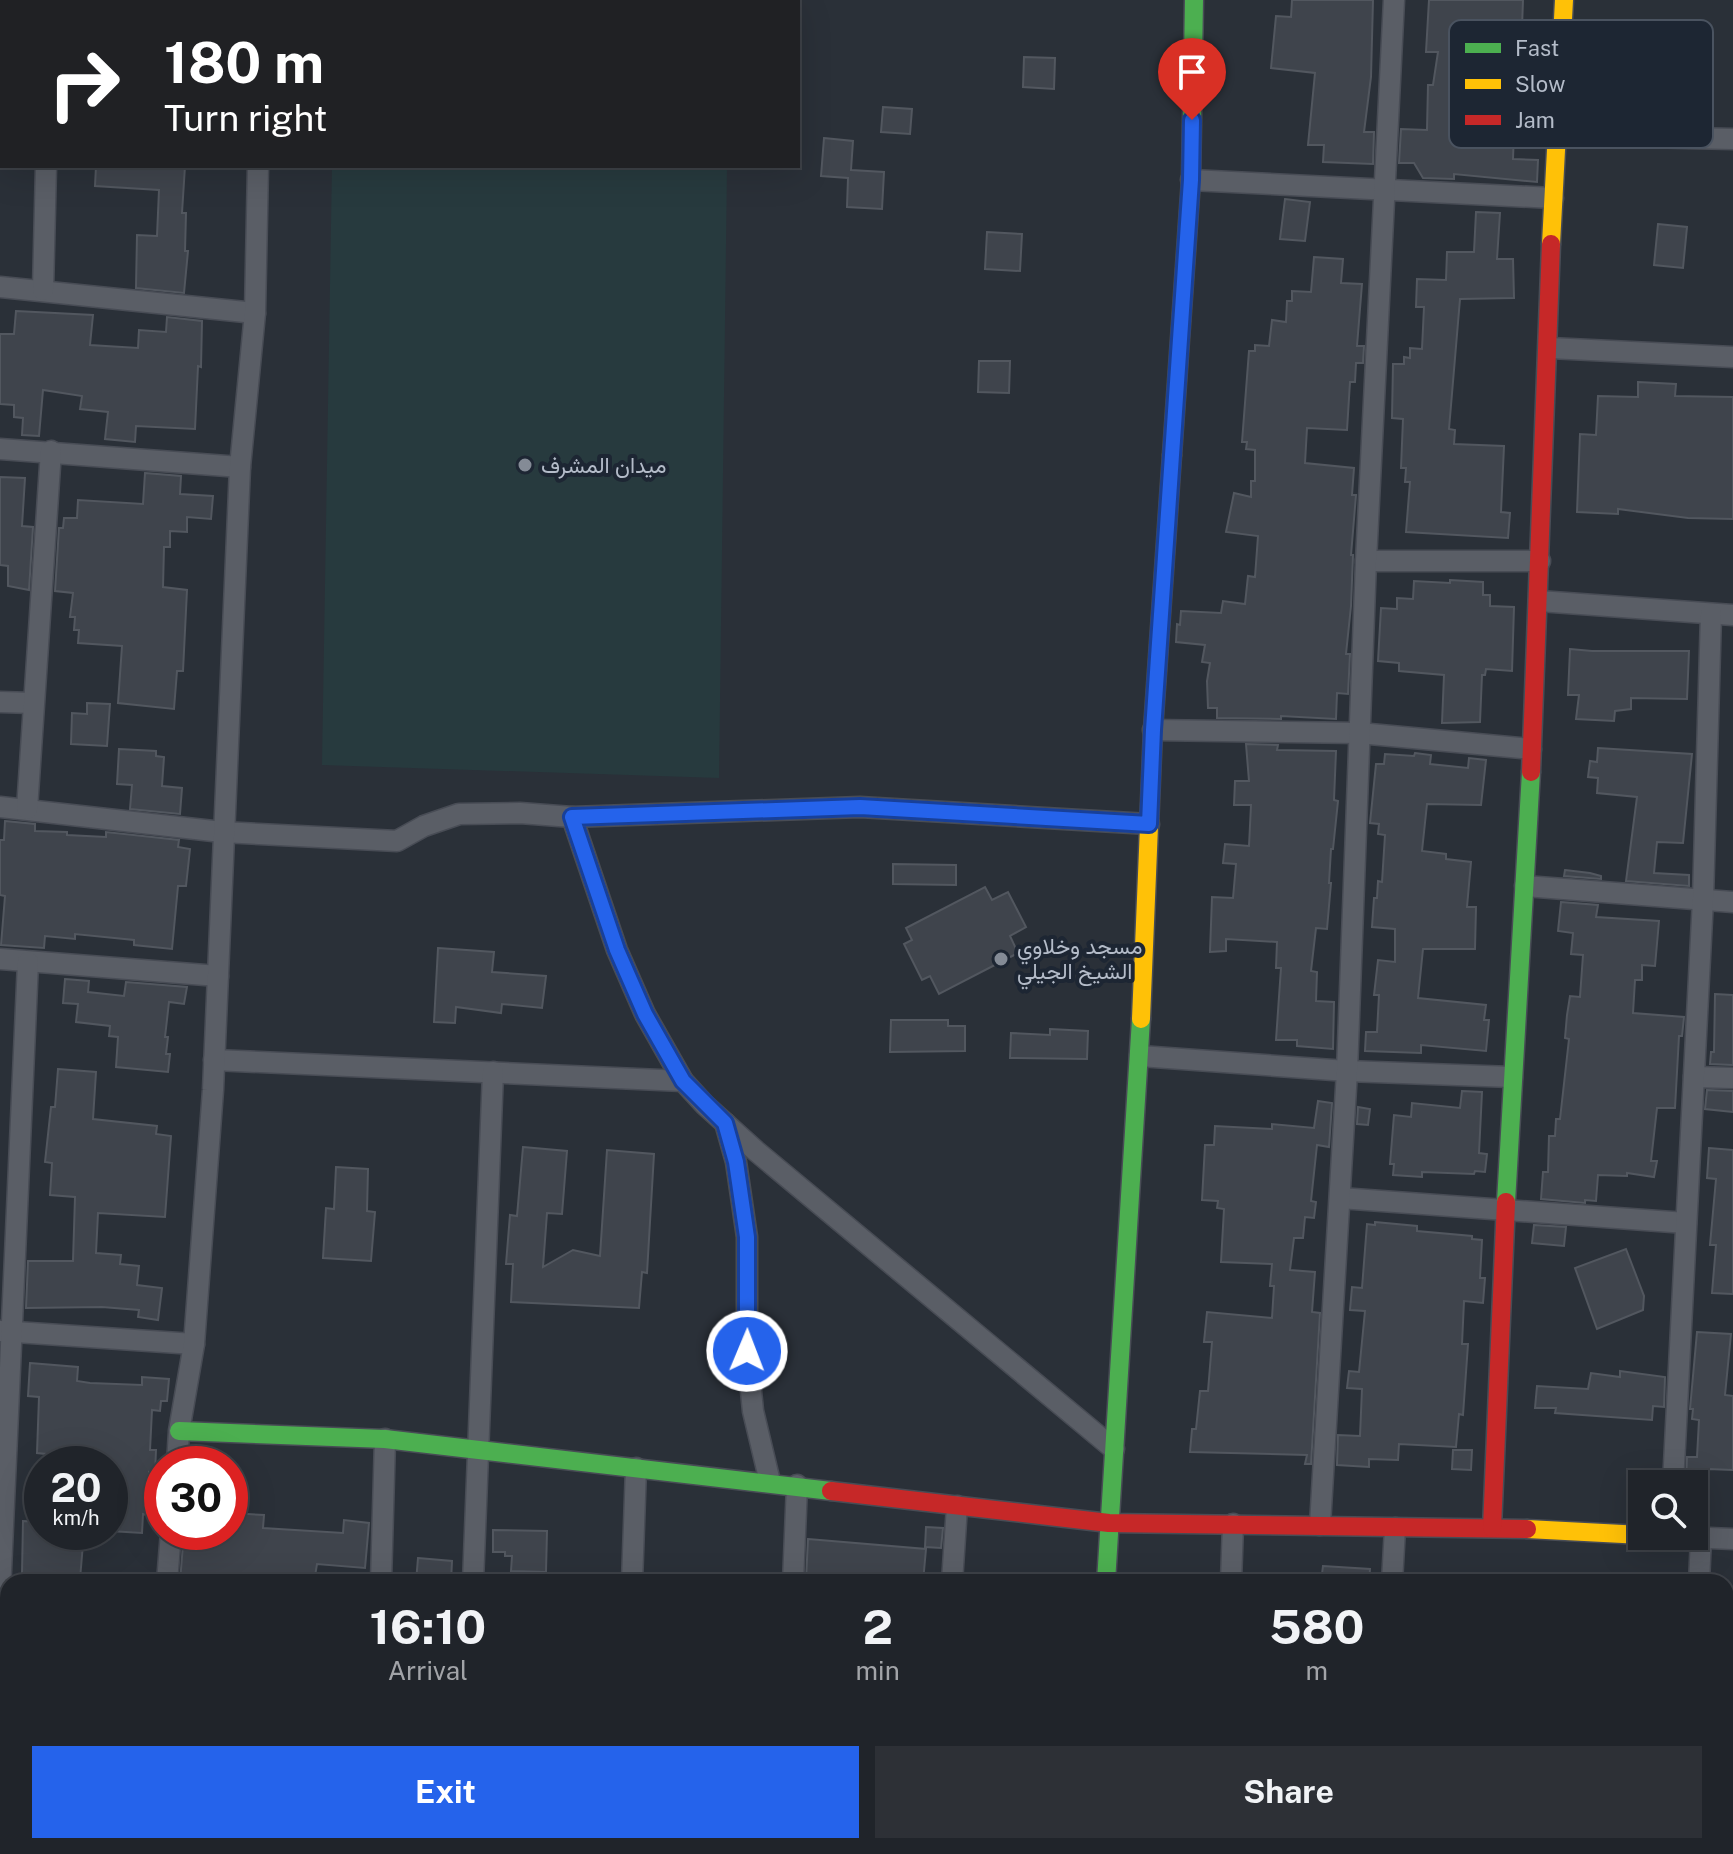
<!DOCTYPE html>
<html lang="en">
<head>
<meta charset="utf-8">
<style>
	:root { --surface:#20242a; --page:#2d3036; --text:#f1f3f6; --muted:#a2a4a8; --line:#3d4147; --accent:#2563eb }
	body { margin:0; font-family:"Public Sans",Vazirmatn,sans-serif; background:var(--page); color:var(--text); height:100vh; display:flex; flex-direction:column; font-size:30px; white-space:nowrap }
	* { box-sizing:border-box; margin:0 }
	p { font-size:26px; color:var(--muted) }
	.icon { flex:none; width:44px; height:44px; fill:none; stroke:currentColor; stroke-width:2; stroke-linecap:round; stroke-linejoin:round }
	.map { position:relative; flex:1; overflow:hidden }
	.panel { position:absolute; left:0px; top:1574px; width:1734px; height:280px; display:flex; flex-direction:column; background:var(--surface); border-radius:24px 24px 0 0; box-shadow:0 8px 32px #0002,0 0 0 2px var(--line) }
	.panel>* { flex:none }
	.guide { position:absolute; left:0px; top:0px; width:800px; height:168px; box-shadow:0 8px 32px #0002,0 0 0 2px var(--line); background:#202124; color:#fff; overflow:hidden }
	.controls { position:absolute; left:1628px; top:1470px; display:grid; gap:16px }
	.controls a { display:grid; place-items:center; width:80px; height:80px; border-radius:0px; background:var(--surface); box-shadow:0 8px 32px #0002,0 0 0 2px var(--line); font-size:40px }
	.speed { position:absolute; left:24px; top:1446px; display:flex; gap:16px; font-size:40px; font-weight:700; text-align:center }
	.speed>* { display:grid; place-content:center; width:104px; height:104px; border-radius:50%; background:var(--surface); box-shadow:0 8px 32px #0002,0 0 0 2px var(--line); line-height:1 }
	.speed small { font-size:20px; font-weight:400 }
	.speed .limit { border:12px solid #d22; background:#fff; color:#111 }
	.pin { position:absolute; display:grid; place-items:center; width:68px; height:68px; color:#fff; margin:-82px -34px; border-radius:50% 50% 50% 0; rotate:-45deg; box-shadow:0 0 8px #0007 }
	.pin .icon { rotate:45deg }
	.me { position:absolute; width:88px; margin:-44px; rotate:1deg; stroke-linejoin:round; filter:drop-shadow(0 0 6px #0008) }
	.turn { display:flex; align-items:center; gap:28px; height:168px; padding:0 32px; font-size:36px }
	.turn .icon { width:104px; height:104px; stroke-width:2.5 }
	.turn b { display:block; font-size:56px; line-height:68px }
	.eta { display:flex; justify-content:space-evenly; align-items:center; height:136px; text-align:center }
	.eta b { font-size:48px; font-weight:700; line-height:56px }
	.action { display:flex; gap:16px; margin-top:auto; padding:16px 32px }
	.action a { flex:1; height:92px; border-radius:0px; background:var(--accent); color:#fff; font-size:32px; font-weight:700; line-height:92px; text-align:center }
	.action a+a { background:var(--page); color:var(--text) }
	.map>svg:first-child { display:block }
	.green { fill:#273a3e }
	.building { fill:#3f444c; stroke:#52575f; stroke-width:2 }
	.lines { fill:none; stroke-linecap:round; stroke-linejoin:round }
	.street-casing { stroke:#484c55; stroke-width:23 }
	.fast-casing { stroke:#484c55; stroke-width:21 }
	.slow-casing { stroke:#484c55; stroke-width:21 }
	.jam-casing { stroke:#484c55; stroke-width:21 }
	.street { stroke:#5a5e66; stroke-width:20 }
	.fast { stroke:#4caf50; stroke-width:18 }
	.slow { stroke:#ffc107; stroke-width:18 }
	.jam { stroke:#c62828; stroke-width:18 }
	.route-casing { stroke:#184099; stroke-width:20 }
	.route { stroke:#2563eb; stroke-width:14 }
	.poi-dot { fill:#848b96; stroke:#1d2633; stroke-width:3 }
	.labels { text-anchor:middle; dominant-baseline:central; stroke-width:8; stroke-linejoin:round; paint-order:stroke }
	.poi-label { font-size:22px; fill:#b4bcc9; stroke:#1d2633; text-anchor:start }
	.key { fill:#1d2633; stroke:#4a5360; stroke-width:2 }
	.key-label { font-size:22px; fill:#b4bcc9 }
</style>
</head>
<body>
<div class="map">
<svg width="1733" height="1854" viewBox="0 0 1733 1854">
	<rect width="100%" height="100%" fill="#2a3038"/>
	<polygon class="green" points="332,166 727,166 719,778 322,765"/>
	<g class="building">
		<polygon points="1292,0 1373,0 1371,77 1364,132 1374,132 1373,164 1323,162 1324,145 1308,145 1315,73 1271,68 1276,16 1291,17"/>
		<polygon points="1429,0 1523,0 1522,27 1502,23 1502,39 1466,37 1460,85 1468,85 1468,105 1508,108 1506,132 1514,132 1513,159 1538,160 1537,182 1454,174 1454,179 1423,178 1414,163 1399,163 1401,129 1427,130 1428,85 1433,85 1438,52 1426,52"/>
		<polygon points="1024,57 1055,58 1054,89 1023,87"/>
		<polygon points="883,107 912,109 910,134 881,132"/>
		<polygon points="824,138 853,141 851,170 884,172 882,209 847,207 848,178 821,176"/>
		<polygon points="96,166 185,166 182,213 186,213 185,251 188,251 184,293 136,288 137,235 157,236 159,190 95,186"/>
		<polygon points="1285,199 1310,202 1305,241 1280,239"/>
		<polygon points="1476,212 1500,213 1497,259 1513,259 1514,298 1460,299 1449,429 1455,430 1454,444 1504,446 1501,512 1510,513 1508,538 1406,532 1410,482 1405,482 1406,468 1401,468 1403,419 1392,418 1393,364 1404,364 1404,357 1410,358 1410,348 1422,349 1424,307 1416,307 1417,279 1446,280 1447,252 1474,252"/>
		<polygon points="1658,224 1687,227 1683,268 1654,265"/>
		<polygon points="987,232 1022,234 1020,271 985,269"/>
		<polygon points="1314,257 1343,259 1341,283 1362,284 1357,346 1364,346 1363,363 1356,363 1355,382 1350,382 1347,430 1307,428 1305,463 1354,468 1352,495 1356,495 1351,555 1353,555 1351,606 1346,654 1350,654 1348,694 1337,693 1336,719 1281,716 1281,719 1217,718 1217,708 1208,708 1207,681 1210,663 1202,662 1205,645 1176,642 1177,624 1180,625 1181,611 1221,613 1223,601 1245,604 1248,576 1255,577 1258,536 1226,532 1234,493 1251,497 1251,481 1255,481 1255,450 1246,449 1247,442 1242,442 1249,351 1255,351 1255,345 1269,346 1272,320 1286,322 1287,301 1292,301 1292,291 1311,292"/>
		<polygon points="16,311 93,315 90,345 138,348 139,330 166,332 167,317 202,321 201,367 198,366 195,429 136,426 135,442 105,439 108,412 80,409 82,396 43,390 39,436 22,435 23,418 14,417 14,405 0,404 0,334 14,334"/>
		<polygon points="979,361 1010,361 1009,393 978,392"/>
		<polygon points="1638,382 1676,384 1675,396 1733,397 1733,519 1688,518 1618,509 1618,514 1577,512 1580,434 1596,435 1598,396 1638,397"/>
		<polygon points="145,473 181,476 180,494 213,496 211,519 187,517 187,532 170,531 170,547 164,547 163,587 187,590 183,671 177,671 174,709 118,703 122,646 78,643 79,630 74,630 75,617 70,617 73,593 55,591 59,528 63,528 64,518 77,518 78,500 143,504"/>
		<polygon points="0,477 25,478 22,526 33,527 29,590 8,586 8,566 0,565"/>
		<polygon points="1450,580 1483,582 1483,595 1490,595 1490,606 1514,607 1512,671 1486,669 1485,675 1482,675 1480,722 1442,723 1444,675 1399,671 1399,663 1378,661 1381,608 1397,609 1397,598 1413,599 1414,581 1450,583"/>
		<polygon points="1570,649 1592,651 1689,651 1687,699 1631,698 1631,709 1615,711 1614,721 1576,719 1579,695 1568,695"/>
		<polygon points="87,703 110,704 107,746 71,744 72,713 87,714"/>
		<polygon points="1246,744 1278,745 1277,750 1336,751 1334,800 1338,801 1333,849 1331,849 1329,883 1331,883 1327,929 1316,928 1311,971 1317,972 1316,1001 1334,1002 1333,1049 1297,1046 1297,1040 1276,1040 1281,968 1276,968 1277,942 1226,939 1226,951 1210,952 1212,897 1233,898 1236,864 1223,863 1225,844 1249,846 1251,805 1234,805 1235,781 1249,781"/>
		<polygon points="1598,748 1692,754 1683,843 1657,842 1654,873 1689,875 1689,886 1626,881 1637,797 1597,793 1598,778 1588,777 1590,761 1597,762"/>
		<polygon points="119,749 156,751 156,756 164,757 162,786 182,788 180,814 130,809 132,785 117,784"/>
		<polygon points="1415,753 1431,755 1430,764 1468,768 1469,758 1486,760 1481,805 1427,804 1422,851 1446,854 1446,859 1471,862 1467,907 1476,907 1475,949 1423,949 1418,998 1486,1005 1484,1020 1489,1020 1486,1051 1421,1045 1421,1053 1365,1051 1366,1032 1377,1032 1379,995 1374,995 1378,960 1395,962 1395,929 1372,927 1374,898 1377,898 1378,881 1382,882 1385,835 1378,834 1379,824 1370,823 1376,764 1384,764 1385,754 1414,756"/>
		<polygon points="5,821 35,824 35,831 67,832 67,835 106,837 106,832 179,840 178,847 190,849 186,886 178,886 172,949 134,945 134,940 75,934 75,939 45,936 44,948 1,945 5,896 0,895 0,840 4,840"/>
		<polygon points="893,864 956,865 956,885 893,884"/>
		<polygon points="1565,870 1590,873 1601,876 1601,879 1564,876"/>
		<polygon points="985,887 992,900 1008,892 1026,927 1010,936 1018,953 939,994 930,976 922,980 904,944 912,940 906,928"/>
		<polygon points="1561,902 1598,905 1596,917 1659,921 1655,966 1642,965 1642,980 1635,980 1633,1013 1684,1017 1682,1036 1679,1036 1675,1108 1657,1108 1651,1161 1657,1161 1654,1177 1627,1173 1627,1176 1598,1175 1596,1201 1585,1200 1585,1203 1541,1199 1543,1172 1548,1172 1549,1136 1555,1136 1556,1119 1560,1119 1569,1039 1565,1038 1567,1015 1570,996 1580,997 1583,955 1571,954 1573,933 1558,931"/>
		<polygon points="438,948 494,952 492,972 546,976 542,1008 502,1004 501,1013 456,1007 455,1023 434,1022"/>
		<polygon points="65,979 89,981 88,992 124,996 126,982 187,987 184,1004 169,1002 165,1037 168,1037 166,1054 170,1054 168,1072 116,1067 118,1037 109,1036 110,1026 76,1022 78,1004 63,1003"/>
		<polygon points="1715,994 1733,995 1733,1065 1710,1064 1711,1052 1714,1052"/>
		<polygon points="891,1020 948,1020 948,1026 965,1026 965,1051 890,1052"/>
		<polygon points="1050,1029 1088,1031 1087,1059 1010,1058 1011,1033 1050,1035"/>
		<polygon points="58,1069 96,1072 93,1119 157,1126 156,1134 171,1136 165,1217 98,1213 96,1253 121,1255 120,1264 139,1266 137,1285 162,1288 158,1320 138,1317 139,1310 102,1307 26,1308 28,1261 73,1261 75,1197 50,1195 52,1163 45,1162 51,1107 55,1107"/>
		<polygon points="1707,1090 1733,1091 1733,1112 1705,1109"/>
		<polygon points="1462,1091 1482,1092 1479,1153 1487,1154 1485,1172 1475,1171 1474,1174 1422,1172 1422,1177 1393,1175 1394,1164 1390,1164 1394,1115 1411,1117 1412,1103 1460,1108"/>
		<polygon points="1318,1101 1332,1103 1329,1147 1317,1145 1311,1201 1316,1202 1314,1218 1305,1217 1303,1238 1294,1238 1290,1270 1315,1272 1312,1312 1320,1313 1311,1464 1305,1464 1307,1455 1190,1452 1192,1429 1196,1429 1200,1391 1208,1391 1212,1342 1204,1342 1207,1312 1272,1318 1274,1286 1270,1286 1272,1264 1221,1262 1224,1209 1217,1208 1218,1201 1202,1200 1205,1145 1214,1145 1215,1126 1272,1129 1272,1124 1314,1128"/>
		<polygon points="1358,1107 1370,1109 1368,1125 1357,1124"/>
		<polygon points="523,1147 567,1151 562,1214 547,1213 543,1267 573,1250 600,1256 607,1150 654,1154 647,1273 642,1272 639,1308 511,1302 513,1264 506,1264 510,1215 517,1216"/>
		<polygon points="1709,1148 1733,1150 1733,1294 1712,1293 1716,1245 1710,1245 1716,1179 1707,1178"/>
		<polygon points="336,1167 368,1169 367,1211 375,1212 371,1261 323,1258 326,1208 334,1209"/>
		<polygon points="1375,1222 1417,1226 1417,1231 1472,1236 1472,1239 1482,1240 1480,1278 1485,1278 1483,1303 1464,1301 1462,1344 1468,1344 1463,1415 1459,1414 1456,1447 1399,1444 1398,1460 1369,1459 1369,1467 1337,1465 1338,1435 1360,1436 1362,1389 1347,1388 1349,1371 1359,1372 1365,1311 1350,1310 1352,1287 1362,1288 1367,1224 1375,1225"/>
		<polygon points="1534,1225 1566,1227 1564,1246 1532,1243"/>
		<polygon points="1626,1249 1644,1296 1643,1310 1597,1329 1575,1268"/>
		<polygon points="1697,1332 1731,1334 1725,1395 1733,1396 1733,1470 1708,1469 1708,1482 1686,1481 1687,1457 1697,1457 1699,1420 1692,1419 1693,1409 1690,1409"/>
		<polygon points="30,1363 78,1367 77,1381 90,1383 142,1385 142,1377 169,1379 167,1401 161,1401 160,1411 152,1410 150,1450 156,1450 155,1473 149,1472 147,1515 143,1514 142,1533 110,1531 110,1464 46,1463 46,1454 37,1453 39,1397 28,1396"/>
		<polygon points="1620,1371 1665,1377 1664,1407 1653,1406 1652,1420 1555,1413 1556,1408 1535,1408 1537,1386 1588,1389 1591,1373 1620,1377"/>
		<polygon points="1453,1450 1472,1450 1471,1470 1452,1469"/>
		<polygon points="230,1513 264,1515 263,1528 343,1533 344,1520 369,1523 365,1568 317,1564 314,1582 180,1582 184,1532 230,1532"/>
		<polygon points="23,1521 42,1522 42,1532 84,1532 80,1579 22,1574"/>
		<polygon points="926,1527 943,1528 941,1548 925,1547"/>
		<polygon points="493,1530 547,1531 546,1572 511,1571 512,1556 505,1556 505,1552 493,1552"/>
		<polygon points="808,1539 926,1549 923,1582 806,1580"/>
		<polygon points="418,1558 452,1561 451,1582 416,1582"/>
		<polygon points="1323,1566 1370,1569 1369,1582 1321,1582"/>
	</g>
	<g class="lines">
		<g class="street-casing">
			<g id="street">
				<polyline points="51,2 51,0"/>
				<polyline points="262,2 262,0"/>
				<polyline points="0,86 2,86"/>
				<polyline points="1556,135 1733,139"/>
				<polyline points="1191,180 1553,198"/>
				<polyline points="0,287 255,313"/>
				<polyline points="43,290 46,166"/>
				<polyline points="1550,348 1733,357"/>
				<polyline points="0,449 240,467"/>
				<polyline points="1366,561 1540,561"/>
				<polyline points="1539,601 1733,615"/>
				<polyline points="0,702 33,703"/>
				<polyline points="1153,730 1359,733 1531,749"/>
				<polyline points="0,807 222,832 397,841 424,826 459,814 520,813 572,817 860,807 1149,824"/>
				<polyline points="27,809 51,451"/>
				<polyline points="572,817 617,950 645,1014 683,1081 705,1105 756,1151 1114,1449"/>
				<polyline points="1525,886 1733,902"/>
				<polyline points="0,959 218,976"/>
				<polyline points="1140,1056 1347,1071 1512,1077"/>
				<polyline points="214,1060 683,1081"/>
				<polyline points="1694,1077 1733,1078"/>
				<polyline points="725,1123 736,1162 747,1237 747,1351 753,1411 770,1482"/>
				<polyline points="1340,1198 1686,1223"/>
				<polyline points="0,1331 194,1344"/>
				<polyline points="177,1464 179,1431 194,1344 213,1090 240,467 255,313 258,166"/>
				<polyline points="1673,1484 1703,899 1711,614"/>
				<polyline points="1320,1525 1347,1071 1366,561 1394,0"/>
				<polyline points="1664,1536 1733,1539"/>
				<polyline points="167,1582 171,1532"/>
				<polyline points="381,1582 385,1439"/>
				<polyline points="473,1582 493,1072"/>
				<polyline points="632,1582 636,1468"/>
				<polyline points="793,1582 797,1485"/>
				<polyline points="952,1582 957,1506"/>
				<polyline points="1231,1582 1233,1524"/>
				<polyline points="1392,1582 1395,1528"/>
				<polyline points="1699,1582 1701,1538"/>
				<polyline points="0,1593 28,962"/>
				<polyline points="0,1646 8,1647"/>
				<polyline points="791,1846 799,1854"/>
				<polyline points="154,1854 154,1846"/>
				<polyline points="303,1854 304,1846"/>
				<polyline points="463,1854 464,1846"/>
				<polyline points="619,1854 619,1846"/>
				<polyline points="934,1854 935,1846"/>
				<polyline points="1220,1854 1220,1846"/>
				<polyline points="1377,1854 1377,1846"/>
				<polyline points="1520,1854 1520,1846"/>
				<polyline points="1689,1854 1690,1846"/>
			</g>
		</g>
		<g class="fast-casing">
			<g id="fast">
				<polyline points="1172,455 1191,180 1194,0"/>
				<polyline points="1506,1202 1531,772"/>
				<polyline points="179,1431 385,1439 831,1491"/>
				<polyline points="1106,1582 1141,1019"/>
				<polyline points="1093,1854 1094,1846"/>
			</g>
		</g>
		<g class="slow-casing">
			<g id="slow">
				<polyline points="1551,244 1564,0"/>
				<polyline points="1141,1019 1153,730 1172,455"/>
				<polyline points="1527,1529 1642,1535"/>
			</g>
		</g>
		<g class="jam-casing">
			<g id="jam">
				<polyline points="1531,772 1551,244"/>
				<polyline points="831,1491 1109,1523 1527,1529"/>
				<polyline points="1492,1528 1506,1202"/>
			</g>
		</g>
		<use href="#street" class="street"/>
		<use href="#fast" class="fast"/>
		<use href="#slow" class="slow"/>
		<use href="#jam" class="jam"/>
	</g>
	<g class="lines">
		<g class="route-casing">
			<polyline id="route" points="747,1351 747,1237 736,1162 725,1123 683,1081 645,1014 617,950 572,817 860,807 1149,824 1153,730 1191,180 1192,120"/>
		</g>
		<use href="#route" class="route"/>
	</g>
	<g class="poi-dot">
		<circle cx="525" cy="465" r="8"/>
		<circle cx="1001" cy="959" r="8"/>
	</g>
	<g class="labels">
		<g class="poi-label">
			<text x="541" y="465">ميدان المشرف</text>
			<text x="1017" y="946">مسجد وخلاوي<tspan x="1017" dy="25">الشيخ الجيلي</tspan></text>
		</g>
	</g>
	<rect x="1449" y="20" width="264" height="128" rx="12" class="key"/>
	<rect x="1465" y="43" width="36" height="10" fill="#4caf50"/>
	<rect x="1465" y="79" width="36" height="10" fill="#ffc107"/>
	<rect x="1465" y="115" width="36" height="10" fill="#c62828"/>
	<g class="key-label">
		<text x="1515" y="56">Fast</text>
		<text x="1515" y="92">Slow</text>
		<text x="1515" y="128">Jam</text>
	</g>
</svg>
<div class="controls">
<a><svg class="icon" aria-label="search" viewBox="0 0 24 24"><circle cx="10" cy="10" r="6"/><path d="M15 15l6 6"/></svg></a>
</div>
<div class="speed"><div>20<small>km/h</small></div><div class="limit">30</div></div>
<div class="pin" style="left:1192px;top:120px;background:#d93025"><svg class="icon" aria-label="arrive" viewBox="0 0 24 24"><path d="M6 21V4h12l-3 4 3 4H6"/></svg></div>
<svg class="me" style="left:747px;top:1351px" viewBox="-20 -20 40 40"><circle r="17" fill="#2563eb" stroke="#fff" stroke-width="3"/><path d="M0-11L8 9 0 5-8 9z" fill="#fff"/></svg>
<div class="guide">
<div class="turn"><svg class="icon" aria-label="right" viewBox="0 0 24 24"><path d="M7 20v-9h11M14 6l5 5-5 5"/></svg><div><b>180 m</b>Turn right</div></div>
</div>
<section class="panel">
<div class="eta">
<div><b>16:10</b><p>Arrival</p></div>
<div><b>2</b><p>min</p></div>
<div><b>580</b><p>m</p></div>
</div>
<div class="action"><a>Exit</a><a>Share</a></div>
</section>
</div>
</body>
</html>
